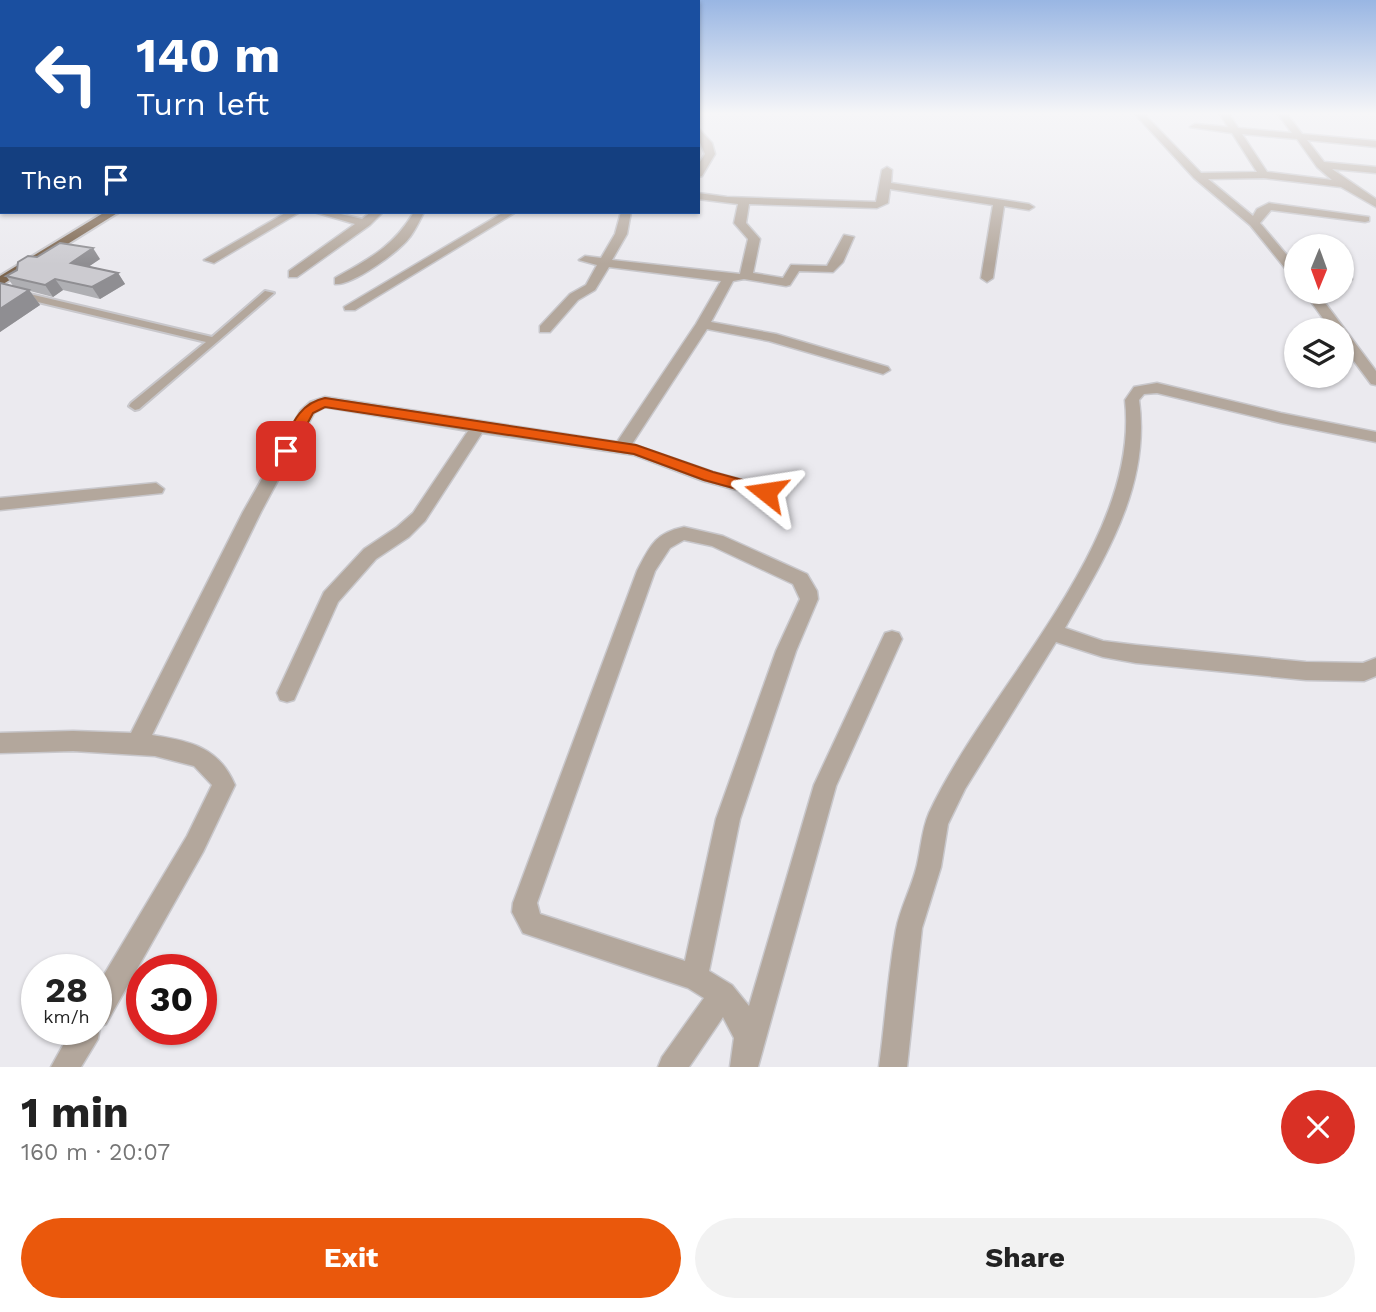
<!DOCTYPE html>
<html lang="en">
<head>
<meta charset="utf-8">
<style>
	:root { --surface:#fff; --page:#f2f2f2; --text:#222; --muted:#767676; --accent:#ea580c }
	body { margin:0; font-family:"Work Sans",sans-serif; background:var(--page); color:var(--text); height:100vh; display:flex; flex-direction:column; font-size:26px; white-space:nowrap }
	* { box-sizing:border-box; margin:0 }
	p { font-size:23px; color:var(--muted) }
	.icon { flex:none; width:38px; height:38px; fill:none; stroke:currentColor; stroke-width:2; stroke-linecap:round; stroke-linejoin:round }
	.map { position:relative; height:1067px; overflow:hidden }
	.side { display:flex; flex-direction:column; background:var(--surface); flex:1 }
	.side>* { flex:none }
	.guide { position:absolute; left:0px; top:0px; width:700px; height:214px; box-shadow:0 2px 5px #0004; background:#1a4fa0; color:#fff; overflow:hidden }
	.needle { width:46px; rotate:181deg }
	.buttons { position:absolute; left:1284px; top:234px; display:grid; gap:14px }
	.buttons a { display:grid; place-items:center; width:70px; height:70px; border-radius:50%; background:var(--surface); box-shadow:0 2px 5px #0004; font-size:35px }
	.speed { position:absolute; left:21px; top:954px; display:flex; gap:14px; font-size:35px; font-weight:700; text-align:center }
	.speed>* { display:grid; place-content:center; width:91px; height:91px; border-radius:50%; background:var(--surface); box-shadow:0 2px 5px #0004; line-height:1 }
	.speed small { font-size:18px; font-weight:400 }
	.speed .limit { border:10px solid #d22; background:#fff; color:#111 }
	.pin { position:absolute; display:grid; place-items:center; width:60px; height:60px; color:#fff; margin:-30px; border-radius:14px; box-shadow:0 4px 10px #0006 }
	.me { position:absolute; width:77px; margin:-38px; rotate:285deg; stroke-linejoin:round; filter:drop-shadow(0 0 5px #0008) }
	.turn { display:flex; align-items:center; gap:24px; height:147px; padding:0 21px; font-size:32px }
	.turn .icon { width:91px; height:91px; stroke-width:2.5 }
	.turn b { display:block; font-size:49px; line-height:60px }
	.then { display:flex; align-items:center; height:66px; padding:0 21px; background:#0003; gap:14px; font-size:26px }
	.round { display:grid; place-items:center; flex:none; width:74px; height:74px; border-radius:37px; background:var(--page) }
	.overview { display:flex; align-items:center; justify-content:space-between; height:119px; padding:0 21px }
	h1 { font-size:42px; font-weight:700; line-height:52px }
	.primary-button { display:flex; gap:14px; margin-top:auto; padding:14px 21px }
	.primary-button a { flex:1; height:80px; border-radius:42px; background:var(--accent); color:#fff; font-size:28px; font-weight:700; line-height:80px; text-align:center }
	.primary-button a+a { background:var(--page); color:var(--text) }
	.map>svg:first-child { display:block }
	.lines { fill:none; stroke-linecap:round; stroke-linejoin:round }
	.service-casing { stroke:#c8c7cb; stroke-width:4 }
	.minor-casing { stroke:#c8c7cb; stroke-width:3 }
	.trunk-casing { stroke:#c8c7cb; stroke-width:4 }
	.service { fill:#b3a79c; fill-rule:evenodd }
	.minor { fill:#b3a79c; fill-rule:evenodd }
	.trunk { fill:#7c654e; fill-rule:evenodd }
	.wall { fill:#afafb3 }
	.shaded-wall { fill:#8f8e92 }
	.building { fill:#cccbd0; stroke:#8f8e92; stroke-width:2 }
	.route { fill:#ea580c; stroke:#983908; stroke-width:2 }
</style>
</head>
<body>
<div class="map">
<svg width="1376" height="1067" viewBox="0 0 1376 1067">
	<rect width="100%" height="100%" fill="#ebeaef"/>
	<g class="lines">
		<g class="service-casing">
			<polygon id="service" points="0,287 212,337 265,291 274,293 139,409 135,410 129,406 131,403 206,342 0,293"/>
		</g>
		<g class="minor-casing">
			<g id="minor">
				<path d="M1135,114H1144L1201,173L1257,172L1232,133L1190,127L1195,124L1228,127L1220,114H1229L1238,128L1292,133L1278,114H1287L1302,134L1376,141V147L1307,140L1324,162L1376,167V173L1332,169L1376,199V207L1341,187L1264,178L1208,179L1253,216L1257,209L1269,203L1369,217V221L1365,222L1271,210L1260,223L1297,267V279L1293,278L1250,225L1194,178ZM1242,134L1297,139L1317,167L1332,180L1267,172Z"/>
				<rect x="0" y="120" width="2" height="6"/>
				<polygon points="698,128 712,143 715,154 702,176 698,177 698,165 705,154 698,138"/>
				<path d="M887,167L892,170L891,183L1029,204L1034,207L1029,210L1004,206L993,278L987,282L981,278L993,205L890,189L888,203L877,208L749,204L746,223L760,239L753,273L783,278L791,265L827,266L844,235L854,237L843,262L833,272L799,271L790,285L786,286L744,279L733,281L711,322L776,334L888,367L890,370L883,374L769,341L707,329L632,444L713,472L772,488L774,492L772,496L766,498L703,481L634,455L482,433L425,521L409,537L376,559L338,602L294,700L287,702L280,700L277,693L324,592L364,549L397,527L413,513L468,431L325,407L314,413L261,512L152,735C190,741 219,747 235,785L203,852L106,1024L100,1026L98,1039L81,1067H51L72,1029H96V988L187,836L212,785L194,766L155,756L73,751L0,753V733L73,731L131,733L243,512L301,410L310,402L325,397L617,442L696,324L721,281L609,267L595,290L578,300L550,332H540V326L570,294L586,285L597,265L579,260L585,256L601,258L615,234L621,212H631L627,234L612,260L740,274L748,239L734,223L738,204L698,199V193L727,197L876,202L882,170Z"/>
				<rect x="0" y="174" width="2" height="6"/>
				<polygon points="287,212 300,212 214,263 204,260"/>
				<polygon points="314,212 332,212 362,219 371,212 383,212 370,225 297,277 289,277 289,271 355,224"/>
				<path d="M414,212H424C420,220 416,229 410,237C400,251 352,286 335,284V278C369,259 393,247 414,212Z"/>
				<polygon points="504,212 516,212 355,310 345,310 344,307"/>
				<polygon points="1342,275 1350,276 1352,279 1342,283"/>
				<polygon points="1304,292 1317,292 1376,371 1376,385 1371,384 1342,345 1342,331 1332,331"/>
				<path d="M1157,383L1281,413L1376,432V442L1281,423L1157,393L1144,394L1139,400C1151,486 1105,557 1065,628L1103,641L1136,645L1306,662L1363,663L1376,658V676L1364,681L1306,680L1136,663L1103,657L1056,642L965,789L948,824L941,867L922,928L907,1067H879C885,1022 888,975 896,930C900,908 912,887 917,865C921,848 922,829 929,813C987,688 1141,544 1125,400L1134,387Z"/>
				<polygon points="156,483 164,489 162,493 0,510 0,498"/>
				<path d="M684,527L723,536L807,574L817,591L818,599L796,651L740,819L709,971L732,985L749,1006L814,785L885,633L892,631L899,633L902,639L836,786L758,1067H730L734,1038L723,1017L689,1067H658L662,1057L704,998L688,988L523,933L512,912L513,903L637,571C650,546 655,533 684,527ZM684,540L712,546L793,584L800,599L776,651L716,819L685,961L540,914L537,903L655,571L670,548Z"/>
			</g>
		</g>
		<g class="trunk-casing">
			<polygon id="trunk" points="105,212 119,212 0,286 0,276"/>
		</g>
		<use href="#service" class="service"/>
		<use href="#minor" class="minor"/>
		<use href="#trunk" class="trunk"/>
	</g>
	<polygon class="wall" points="37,257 100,259 89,266 118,273 125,284 100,299 63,290 53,297 30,291 40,305 0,332 0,283 14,287 6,276"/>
	<g class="shaded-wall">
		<polygon points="93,248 100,259 78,274 71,263"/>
		<polygon points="118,273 125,284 100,299 92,287"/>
		<polygon points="55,279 63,290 53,297 45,285"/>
		<polygon points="29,290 40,305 0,332 0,309"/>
	</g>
	<g class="building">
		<polygon points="60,243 93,248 71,263 118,273 92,287 55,279 45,285 6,276 17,270 18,262 28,256 37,257"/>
		<polygon points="0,283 29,290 0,309"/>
	</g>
	<linearGradient id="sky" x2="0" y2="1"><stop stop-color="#99b6e3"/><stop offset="0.43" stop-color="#f6f6f8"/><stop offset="1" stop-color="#f6f6f8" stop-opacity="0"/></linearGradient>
	<rect width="1376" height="264" fill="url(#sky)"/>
	<path class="route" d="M325,398L636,445L713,472L772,488L774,492L766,497L704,480L634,454L325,407L313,413L291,454H281L279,451C291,428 297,404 325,398Z"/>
</svg>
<div class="buttons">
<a><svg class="needle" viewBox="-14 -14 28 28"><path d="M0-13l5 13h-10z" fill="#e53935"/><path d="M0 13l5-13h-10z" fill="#767676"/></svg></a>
<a><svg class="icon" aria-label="layers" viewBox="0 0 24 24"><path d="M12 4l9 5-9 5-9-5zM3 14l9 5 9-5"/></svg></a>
</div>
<div class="speed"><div>28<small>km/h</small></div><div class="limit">30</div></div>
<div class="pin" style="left:286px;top:451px;background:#d93025"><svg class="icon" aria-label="arrive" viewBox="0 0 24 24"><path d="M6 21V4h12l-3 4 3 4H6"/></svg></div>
<svg class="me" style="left:766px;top:492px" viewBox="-20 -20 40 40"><path d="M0-17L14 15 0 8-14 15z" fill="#ea580c" stroke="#fff" stroke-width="4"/></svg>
<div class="guide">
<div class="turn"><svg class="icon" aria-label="left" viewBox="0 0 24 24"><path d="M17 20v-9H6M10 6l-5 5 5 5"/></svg><div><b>140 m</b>Turn left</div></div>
<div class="then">Then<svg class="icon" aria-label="arrive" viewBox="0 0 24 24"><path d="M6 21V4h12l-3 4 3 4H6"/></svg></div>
</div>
</div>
<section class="side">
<div class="overview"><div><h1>1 min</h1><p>160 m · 20:07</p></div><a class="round" style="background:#d93025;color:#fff"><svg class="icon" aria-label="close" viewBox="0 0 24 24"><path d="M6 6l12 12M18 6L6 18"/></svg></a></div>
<div class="primary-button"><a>Exit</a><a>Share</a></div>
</section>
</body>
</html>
